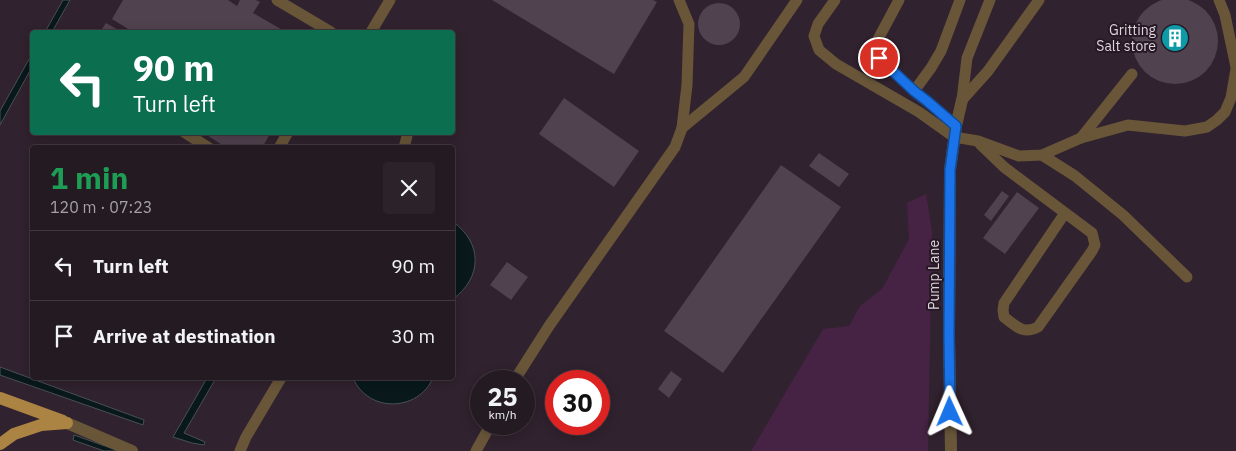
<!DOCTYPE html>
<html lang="en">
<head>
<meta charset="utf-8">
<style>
	:root { --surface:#241a22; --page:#2c232a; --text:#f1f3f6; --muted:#a3a1a5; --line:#413840 }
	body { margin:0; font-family:"IBM Plex Sans",sans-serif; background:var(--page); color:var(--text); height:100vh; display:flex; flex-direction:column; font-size:19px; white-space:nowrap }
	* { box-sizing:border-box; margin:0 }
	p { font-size:16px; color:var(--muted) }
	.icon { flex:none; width:28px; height:28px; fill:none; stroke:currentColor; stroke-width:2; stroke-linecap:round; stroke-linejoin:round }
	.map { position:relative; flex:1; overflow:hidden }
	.drawer { position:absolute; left:30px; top:145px; width:425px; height:235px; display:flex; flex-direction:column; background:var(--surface); border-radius:5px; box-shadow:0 2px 12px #0003,0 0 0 1px var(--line) }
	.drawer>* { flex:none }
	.banner { position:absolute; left:30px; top:30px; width:425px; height:105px; border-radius:5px; box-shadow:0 2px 12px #0003,0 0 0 1px var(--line); background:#0b6e4f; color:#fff; overflow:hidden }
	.speed { position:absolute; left:470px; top:370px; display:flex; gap:10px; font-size:25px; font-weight:700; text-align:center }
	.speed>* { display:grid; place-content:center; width:65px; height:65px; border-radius:50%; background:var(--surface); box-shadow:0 2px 12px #0003,0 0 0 1px var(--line); line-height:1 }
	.speed small { font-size:12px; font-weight:400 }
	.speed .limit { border:8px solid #d22; background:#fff; color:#111 }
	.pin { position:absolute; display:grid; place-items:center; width:42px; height:42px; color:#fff; margin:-21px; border:2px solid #fff; border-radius:50%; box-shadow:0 1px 5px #0007 }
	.me { position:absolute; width:55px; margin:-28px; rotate:359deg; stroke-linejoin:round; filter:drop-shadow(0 0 4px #0008) }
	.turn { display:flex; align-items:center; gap:18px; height:105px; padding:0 20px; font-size:22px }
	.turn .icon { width:65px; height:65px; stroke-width:2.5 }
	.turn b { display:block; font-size:35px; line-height:42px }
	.round { display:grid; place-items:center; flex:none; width:52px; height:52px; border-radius:5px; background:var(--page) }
	.headline { display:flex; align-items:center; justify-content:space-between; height:85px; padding:0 20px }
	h1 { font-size:30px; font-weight:700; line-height:38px; color:#1e9e55 }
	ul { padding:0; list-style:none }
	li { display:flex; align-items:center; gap:15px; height:70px; padding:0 20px; border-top:1px solid var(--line) }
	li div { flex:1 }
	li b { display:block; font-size:19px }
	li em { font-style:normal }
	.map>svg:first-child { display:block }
	.green { fill:#462344 }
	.water { fill:#08181b; stroke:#485155 }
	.building { fill:#51424f }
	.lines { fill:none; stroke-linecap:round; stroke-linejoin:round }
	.service { stroke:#695639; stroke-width:11 }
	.minor { stroke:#695639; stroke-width:12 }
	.primary { stroke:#ab8343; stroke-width:12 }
	.route-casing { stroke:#114b97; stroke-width:12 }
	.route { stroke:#1a73e8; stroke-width:9 }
	.labels { text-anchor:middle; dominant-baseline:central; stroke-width:4; stroke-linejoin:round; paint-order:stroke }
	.poi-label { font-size:14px; fill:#ded5dd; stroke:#261824; text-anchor:end }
	.street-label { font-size:14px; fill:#ded5dd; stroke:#261824 }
</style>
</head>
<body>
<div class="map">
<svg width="1236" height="451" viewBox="0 0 1236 451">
	<rect width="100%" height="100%" fill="#30222e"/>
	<polygon class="green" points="926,194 932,231 928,451 751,451 823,329 849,326 860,306 882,289 909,239 907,203"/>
	<g class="water">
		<polygon points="63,0 70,0 52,32 45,32"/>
		<polygon points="32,54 32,67 0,125 0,111"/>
		<path d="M453,222C483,243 482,278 453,299Z"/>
		<polygon points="0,367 144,420 143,425 0,375"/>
		<polygon points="207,378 216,378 184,433 205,442 204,445 192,443 173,437"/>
		<path d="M353,378H433C418,412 368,413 353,378Z"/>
		<polygon points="74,435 119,451 104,451 73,440"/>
	</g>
	<g class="building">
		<circle cx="1175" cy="41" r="43"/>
		<polygon points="123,0 228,0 237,6 240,0 256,0 260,2 253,13 286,32 133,32 112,19"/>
		<polygon points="492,0 653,0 657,2 614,74"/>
		<circle cx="719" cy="24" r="21"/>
		<polygon points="106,23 122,32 100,32"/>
		<polygon points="564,98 639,151 614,187 539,134"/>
		<polygon points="202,132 271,132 262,148 227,148"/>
		<polygon points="819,153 849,174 839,187 809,166"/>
		<polygon points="781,165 841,207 723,373 664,331"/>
		<polygon points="1002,191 1009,196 991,221 984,215"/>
		<polygon points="1017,192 1039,208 1005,254 983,238"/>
		<polygon points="507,262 528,277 511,300 490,285"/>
		<polygon points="671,371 682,379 669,398 658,389"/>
	</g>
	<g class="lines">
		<g class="service">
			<polyline points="277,0 331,32"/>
			<polyline points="835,0 818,24 814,36 819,50 836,64 919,112 954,137 978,141 1019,156 1042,155 1081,138 1128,125 1185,131 1207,127 1217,120 1225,112 1231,98 1236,69"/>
			<polyline points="899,0 876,43 879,58 914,91 927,101 956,126"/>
			<polyline points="1219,0 1225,15 1236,67"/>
			<polyline points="371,32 390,0"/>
			<polyline points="914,91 931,68 941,51 960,0"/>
			<polyline points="962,100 988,71 1039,0"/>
			<polyline points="962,100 967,58 990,0"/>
			<polyline points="682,128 744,77 797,0"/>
			<polyline points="184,132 209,148"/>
			<polyline points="1081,138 1132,74"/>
			<path d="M980,144L1004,167L1092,233L1095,245L1092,251L1038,327C1023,335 1016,326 1004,317L1003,310L1004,303L1065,213"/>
			<polyline points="279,148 288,132"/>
			<polyline points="404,148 408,132"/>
			<polyline points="1042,155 1075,176 1123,215 1187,277"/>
			<polyline points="514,381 549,326 675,147 682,128 687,85 689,24 679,0"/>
			<polyline points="240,451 246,437 281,378"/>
			<polyline points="476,451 491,424"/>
		</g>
		<g class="minor">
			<polyline points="67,423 132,451"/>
			<polyline points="951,451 949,335 950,170 956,126 962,100"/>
		</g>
		<g class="primary">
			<polyline points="0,398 63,421"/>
			<polyline points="0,444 14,434 41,425 67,423"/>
		</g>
	</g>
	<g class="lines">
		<g class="route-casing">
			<polyline id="route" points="879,58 914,91 927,101 956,126 950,170 949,336 950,412"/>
		</g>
		<use href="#route" class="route"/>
	</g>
	<defs>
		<g id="building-disc" transform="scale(1.4375)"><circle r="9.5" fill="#0f9aa8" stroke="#261824"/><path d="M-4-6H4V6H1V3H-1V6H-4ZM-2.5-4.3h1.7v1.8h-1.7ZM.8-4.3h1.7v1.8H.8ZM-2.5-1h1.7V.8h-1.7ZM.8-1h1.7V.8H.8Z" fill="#fff"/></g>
	</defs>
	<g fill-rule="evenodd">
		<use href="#building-disc" x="1175" y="38"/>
	</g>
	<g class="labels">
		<g class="poi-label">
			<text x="1156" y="30">Gritting<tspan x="1156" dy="16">Salt store</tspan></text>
		</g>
		<g class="street-label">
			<text transform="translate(934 275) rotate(-90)">Pump Lane</text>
		</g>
	</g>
</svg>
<div class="speed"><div>25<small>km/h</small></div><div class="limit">30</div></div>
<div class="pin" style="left:879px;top:58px;background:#d93025"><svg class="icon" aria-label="arrive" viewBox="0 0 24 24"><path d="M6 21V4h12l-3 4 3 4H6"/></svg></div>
<svg class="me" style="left:950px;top:412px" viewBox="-20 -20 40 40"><path d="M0-17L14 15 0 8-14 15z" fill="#1a73e8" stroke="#fff" stroke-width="4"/></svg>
<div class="banner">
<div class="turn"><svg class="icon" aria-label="left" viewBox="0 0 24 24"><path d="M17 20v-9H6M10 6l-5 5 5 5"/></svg><div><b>90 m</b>Turn left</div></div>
</div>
<section class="drawer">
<div class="headline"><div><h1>1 min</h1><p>120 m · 07:23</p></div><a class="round"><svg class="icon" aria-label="close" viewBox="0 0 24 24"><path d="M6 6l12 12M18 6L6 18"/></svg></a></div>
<ul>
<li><svg class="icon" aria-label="left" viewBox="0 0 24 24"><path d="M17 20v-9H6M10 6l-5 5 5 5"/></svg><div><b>Turn left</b></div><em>90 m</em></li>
<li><svg class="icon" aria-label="arrive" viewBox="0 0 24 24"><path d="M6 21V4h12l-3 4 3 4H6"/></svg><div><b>Arrive at destination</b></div><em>30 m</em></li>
</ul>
</section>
</div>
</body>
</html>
